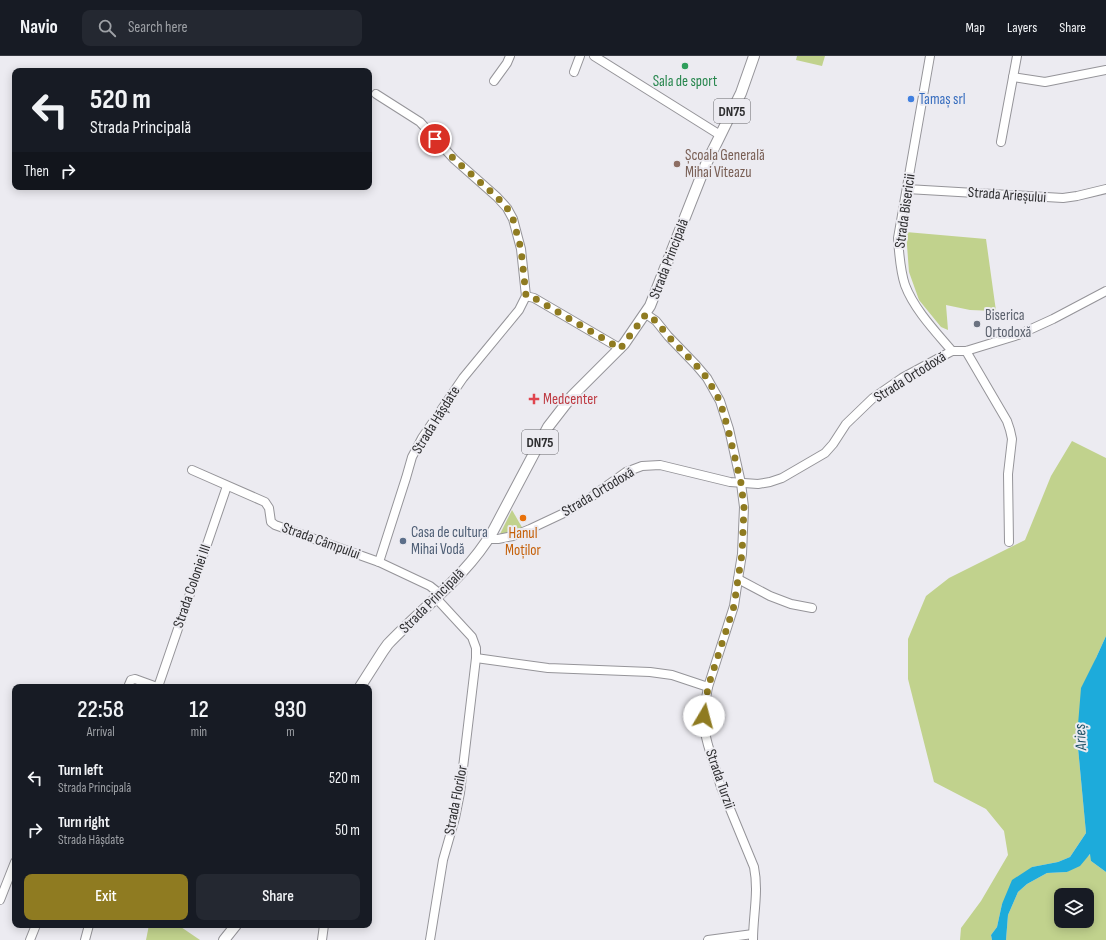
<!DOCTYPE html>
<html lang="en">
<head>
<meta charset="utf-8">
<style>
	:root { --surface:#171b24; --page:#242831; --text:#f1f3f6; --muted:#9ea1a6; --line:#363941; --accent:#8f7b21 }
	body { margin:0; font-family:"Sofia Sans Condensed",sans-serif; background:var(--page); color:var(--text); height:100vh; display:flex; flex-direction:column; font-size:15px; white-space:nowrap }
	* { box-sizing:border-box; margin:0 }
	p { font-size:13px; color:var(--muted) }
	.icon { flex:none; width:22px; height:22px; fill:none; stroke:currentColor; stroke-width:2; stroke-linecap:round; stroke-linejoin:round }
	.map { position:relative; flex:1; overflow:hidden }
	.details { position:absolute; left:12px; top:628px; width:360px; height:244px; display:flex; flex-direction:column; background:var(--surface); border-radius:8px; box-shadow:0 2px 10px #0003 }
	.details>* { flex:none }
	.hud { position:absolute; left:12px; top:12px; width:360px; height:122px; border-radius:8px; box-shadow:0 2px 10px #0003; background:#171b24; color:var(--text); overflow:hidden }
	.tools { position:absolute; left:1054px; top:832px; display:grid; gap:8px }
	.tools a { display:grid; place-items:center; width:40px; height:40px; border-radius:8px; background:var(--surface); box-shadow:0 2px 10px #0003; font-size:20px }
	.pin { position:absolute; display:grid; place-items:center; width:34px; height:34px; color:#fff; margin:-17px; border:2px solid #fff; border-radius:50%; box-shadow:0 1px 4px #0007 }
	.me { position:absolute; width:44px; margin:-22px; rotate:8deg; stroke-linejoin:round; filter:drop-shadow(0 0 3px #0008) }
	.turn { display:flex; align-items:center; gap:14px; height:84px; padding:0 12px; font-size:18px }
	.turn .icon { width:52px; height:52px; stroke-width:2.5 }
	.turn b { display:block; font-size:28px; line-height:34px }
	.then { display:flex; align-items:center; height:38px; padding:0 12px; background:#0003; gap:8px; font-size:15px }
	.eta { display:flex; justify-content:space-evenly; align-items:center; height:68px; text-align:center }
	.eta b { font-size:24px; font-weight:600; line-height:28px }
	.action { display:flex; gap:8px; margin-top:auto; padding:8px 12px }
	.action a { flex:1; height:46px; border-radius:8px; background:var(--accent); color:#fff; font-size:16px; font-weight:600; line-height:46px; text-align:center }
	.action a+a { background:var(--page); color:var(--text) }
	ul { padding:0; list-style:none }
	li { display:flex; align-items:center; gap:12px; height:52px; padding:0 12px }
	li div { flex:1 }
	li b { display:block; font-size:15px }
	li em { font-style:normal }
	header { display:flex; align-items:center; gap:24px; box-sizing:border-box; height:56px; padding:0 20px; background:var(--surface); border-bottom:1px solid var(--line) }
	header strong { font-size:19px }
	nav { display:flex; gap:22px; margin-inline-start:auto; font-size:14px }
	.search { width:280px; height:36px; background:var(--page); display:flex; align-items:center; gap:10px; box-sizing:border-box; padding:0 14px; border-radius:8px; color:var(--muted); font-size:15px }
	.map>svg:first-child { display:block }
	.green { fill:#c1d28d; fill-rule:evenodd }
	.water { fill:#1dabdb }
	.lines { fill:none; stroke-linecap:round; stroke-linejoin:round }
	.minor-casing { stroke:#959499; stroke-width:10 }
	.major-casing { stroke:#959499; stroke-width:12 }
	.minor { stroke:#fff; stroke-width:8 }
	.major { stroke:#fff; stroke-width:10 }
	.route { stroke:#8f7b21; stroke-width:7; stroke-dasharray:0 12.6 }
	.leisure-dot { fill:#2e9e5b; stroke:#ecebf1; stroke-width:1.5 }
	.shop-dot { fill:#3f7fe0; stroke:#ecebf1; stroke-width:1.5 }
	.education-dot { fill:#8d6e63; stroke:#ecebf1; stroke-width:1.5 }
	.worship-dot { fill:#6b7280; stroke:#ecebf1; stroke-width:1.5 }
	.health-dot { fill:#e0444e; stroke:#ecebf1; stroke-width:1.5 }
	.food-dot { fill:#e8710a; stroke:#ecebf1; stroke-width:1.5 }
	.service-dot { fill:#5c6f8a; stroke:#ecebf1; stroke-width:1.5 }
	.labels { text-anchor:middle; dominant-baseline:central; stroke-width:4; stroke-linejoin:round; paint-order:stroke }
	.shield { fill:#ecebf1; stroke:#67676a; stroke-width:1 }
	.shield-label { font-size:14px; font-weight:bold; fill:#2e2e30 }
	.leisure-label { font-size:15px; fill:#27864d; stroke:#ecebf1 }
	.shop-label { font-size:15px; fill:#366cbe; stroke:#ecebf1; text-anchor:start }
	.education-label { font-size:15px; fill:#785e54; stroke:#ecebf1; text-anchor:start }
	.street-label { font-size:15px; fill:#2e2e30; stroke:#ecebf1 }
	.worship-label { font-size:15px; fill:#5b616d; stroke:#ecebf1; text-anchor:start }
	.health-label { font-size:15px; fill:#be3a42; stroke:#ecebf1; text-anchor:start }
	.service-label { font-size:15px; fill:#4e5e75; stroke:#ecebf1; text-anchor:start }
	.food-label { font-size:15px; fill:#c56008; stroke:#ecebf1 }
	.water-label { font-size:16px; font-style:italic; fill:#1f5267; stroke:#ecebf1 }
</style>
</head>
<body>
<header>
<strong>Navio</strong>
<div class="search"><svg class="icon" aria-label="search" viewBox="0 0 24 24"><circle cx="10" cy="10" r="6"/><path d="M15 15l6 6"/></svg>Search here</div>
<nav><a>Map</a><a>Layers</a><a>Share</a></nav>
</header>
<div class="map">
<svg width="1106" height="884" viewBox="0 0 1106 884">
	<rect width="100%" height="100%" fill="#ecebf1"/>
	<g class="green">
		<polygon points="797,0 825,0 822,10 796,4"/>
		<polygon points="906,176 986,183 996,255 970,254 946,249 948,274 941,271 919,244 909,216"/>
		<polygon points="1072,385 1106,402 1106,580 1096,602 1077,681 1086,777 1070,801 1058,806 1032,811 1002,848 997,871 991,879 992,884 960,884 961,872 981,845 1008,799 1004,775 986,753 934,726 908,623 908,583 926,540 949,522 1025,484 1051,420"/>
		<polygon points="512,454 523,473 511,478 500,478"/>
		<path d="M1091,798V805L1106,816V884H1006L1008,859L1018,836L1027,828L1047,817L1067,816ZM1061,839H1087V865H1061Z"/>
		<polygon points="149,869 178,869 200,884 146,884"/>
	</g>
	<polygon class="water" points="1106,580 1106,816 1091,805 1090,798 1080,810 1067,816 1047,817 1027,828 1018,836 1008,859 1006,884 992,884 991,879 997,871 1002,848 1012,824 1032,811 1058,806 1070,801 1086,777 1077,681 1081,632 1096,602"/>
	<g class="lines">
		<g class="minor-casing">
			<g id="minor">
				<polyline points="594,0 720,79"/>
				<path d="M930,0L898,182C899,197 900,214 905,229C914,253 935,275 952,295"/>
				<polyline points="574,16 580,0"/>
				<polyline points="1013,21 1045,26 1106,14"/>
				<polyline points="494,25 507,7 510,0"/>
				<polyline points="376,38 420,66 454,103 497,141 507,152 513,163 521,193 526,240 519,254 463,322 422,382 412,401 406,422 379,506"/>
				<polyline points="1001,86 1017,0"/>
				<polyline points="907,133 1063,142 1077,140 1106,133"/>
				<polyline points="526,240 534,242 616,290 620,293"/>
				<path d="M646,258L656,265L668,280L696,309L707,322L720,345L729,373L741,427L744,451L742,498L738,523L734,550L708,631L703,660L704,673L708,689L721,731L754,811C759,836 753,859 753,884"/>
				<polyline points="966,295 1007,365 1010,374 1012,383 1008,418 1009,486"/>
				<polyline points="192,414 265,446 269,452 271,466 275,469 379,506 430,530 440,538"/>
				<polyline points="489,483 498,483 513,480 530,473 564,457 591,441 626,416 642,410 660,409 730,426 758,428 770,426 782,422 825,397 833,388 846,368 873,342 902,322 952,295 966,295 1018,279 1053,263 1106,235"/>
				<polyline points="738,523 770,540 791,548 812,552"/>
				<polyline points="476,602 548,612 650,616 672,619 708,631"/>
				<polyline points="128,631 131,624 135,623 157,631"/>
				<polyline points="158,631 227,430"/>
				<polyline points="0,844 15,806"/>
				<polyline points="30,884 36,869"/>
				<polyline points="85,884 89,869"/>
				<polyline points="322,884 324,869"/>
				<polyline points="430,884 443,804 455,762 460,737 476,602 476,592 472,581 436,542"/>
				<polyline points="708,884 753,878"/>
			</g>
		</g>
		<g class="major-casing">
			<g id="major">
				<path d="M360,631L383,595L388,588C423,551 467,520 493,475L548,371L572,340L624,288L650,250L706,108L718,84L741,37L754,0"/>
				<polyline points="224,884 236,869"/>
			</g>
		</g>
		<use href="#minor" class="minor"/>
		<use href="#major" class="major"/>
	</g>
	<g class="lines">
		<polyline class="route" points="435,83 454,103 497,141 507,152 513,163 521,193 526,240 534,242 616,290 620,293 646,258 656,265 668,280 696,309 707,322 720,345 728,373 741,427 744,451 742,498 738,523 734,550 708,631 704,660"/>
	</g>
	<circle class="leisure-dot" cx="685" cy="10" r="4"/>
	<circle class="shop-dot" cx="911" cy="43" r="4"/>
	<circle class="education-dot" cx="677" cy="108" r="4"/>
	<circle class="worship-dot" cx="977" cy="268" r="4"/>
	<path class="health-dot" d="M532 337h4v4h4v4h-4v4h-4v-4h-4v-4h4z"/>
	<circle class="food-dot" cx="523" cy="462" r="4"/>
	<circle class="service-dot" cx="403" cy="485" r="4"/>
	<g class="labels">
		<g class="shield">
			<rect x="714" y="43" width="36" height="24" rx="3"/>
			<rect x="522" y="374" width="36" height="24" rx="3"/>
		</g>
		<g class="shield-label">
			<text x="732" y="55">DN75</text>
			<text x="540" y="386">DN75</text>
		</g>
		<g class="leisure-label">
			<text x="685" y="25">Sala de sport</text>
		</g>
		<g class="shop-label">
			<text x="919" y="43">Tamaș srl</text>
		</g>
		<g class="education-label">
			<text x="685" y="99">Școala Generală<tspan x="685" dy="17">Mihai Viteazu</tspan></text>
		</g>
		<g class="street-label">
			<text transform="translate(1007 139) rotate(4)">Strada Arieșului</text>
			<text transform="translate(905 155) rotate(-82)">Strada Bisericii</text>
			<text transform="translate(669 203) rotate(-69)">Strada Principală</text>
			<text transform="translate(910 321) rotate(-32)">Strada Ortodoxă</text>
			<text transform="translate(436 364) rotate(-58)">Strada Hășdate</text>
			<text transform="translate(598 436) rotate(-31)">Strada Ortodoxă</text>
			<text transform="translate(321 485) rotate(20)">Strada Câmpului</text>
			<text transform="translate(192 530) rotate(-71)">Strada Coloniei III</text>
			<text transform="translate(432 545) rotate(-45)">Strada Principală</text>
			<text transform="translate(720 723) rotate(71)">Strada Turzii</text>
			<text transform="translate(456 744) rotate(-79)">Strada Florilor</text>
		</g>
		<g class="worship-label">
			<text x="985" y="259">Biserica<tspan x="985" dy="17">Ortodoxă</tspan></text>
		</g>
		<g class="health-label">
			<text x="543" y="343">Medcenter</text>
		</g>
		<g class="service-label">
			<text x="411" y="476">Casa de cultura<tspan x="411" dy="17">Mihai Vodă</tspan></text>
		</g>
		<g class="food-label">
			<text x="523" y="477">Hanul<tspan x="523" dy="17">Moților</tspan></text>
		</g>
		<g class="water-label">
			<text transform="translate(1081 681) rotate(-93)">Arieș</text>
		</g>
	</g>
</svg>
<div class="tools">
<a><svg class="icon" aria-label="layers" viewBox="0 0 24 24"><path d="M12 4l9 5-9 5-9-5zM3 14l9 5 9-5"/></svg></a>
</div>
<div class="pin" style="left:435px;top:83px;background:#d93025"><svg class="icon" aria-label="arrive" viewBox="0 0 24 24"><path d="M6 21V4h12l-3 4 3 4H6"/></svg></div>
<svg class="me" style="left:704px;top:660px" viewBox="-20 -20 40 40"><circle r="19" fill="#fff"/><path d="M0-13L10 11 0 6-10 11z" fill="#8f7b21"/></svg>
<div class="hud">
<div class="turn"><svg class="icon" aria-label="left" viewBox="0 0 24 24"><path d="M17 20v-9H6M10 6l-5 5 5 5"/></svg><div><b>520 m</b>Strada Principală</div></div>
<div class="then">Then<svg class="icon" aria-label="right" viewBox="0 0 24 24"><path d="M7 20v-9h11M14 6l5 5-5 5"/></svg></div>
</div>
<section class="details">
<div class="eta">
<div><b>22:58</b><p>Arrival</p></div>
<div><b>12</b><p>min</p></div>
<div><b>930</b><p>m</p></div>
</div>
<ul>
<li><svg class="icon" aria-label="left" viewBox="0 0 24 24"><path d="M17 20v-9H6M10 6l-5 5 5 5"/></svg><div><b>Turn left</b><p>Strada Principală</p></div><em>520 m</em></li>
<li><svg class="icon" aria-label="right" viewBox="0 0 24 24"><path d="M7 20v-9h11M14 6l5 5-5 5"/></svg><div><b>Turn right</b><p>Strada Hășdate</p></div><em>50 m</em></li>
</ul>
<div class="action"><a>Exit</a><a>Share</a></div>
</section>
</div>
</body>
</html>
